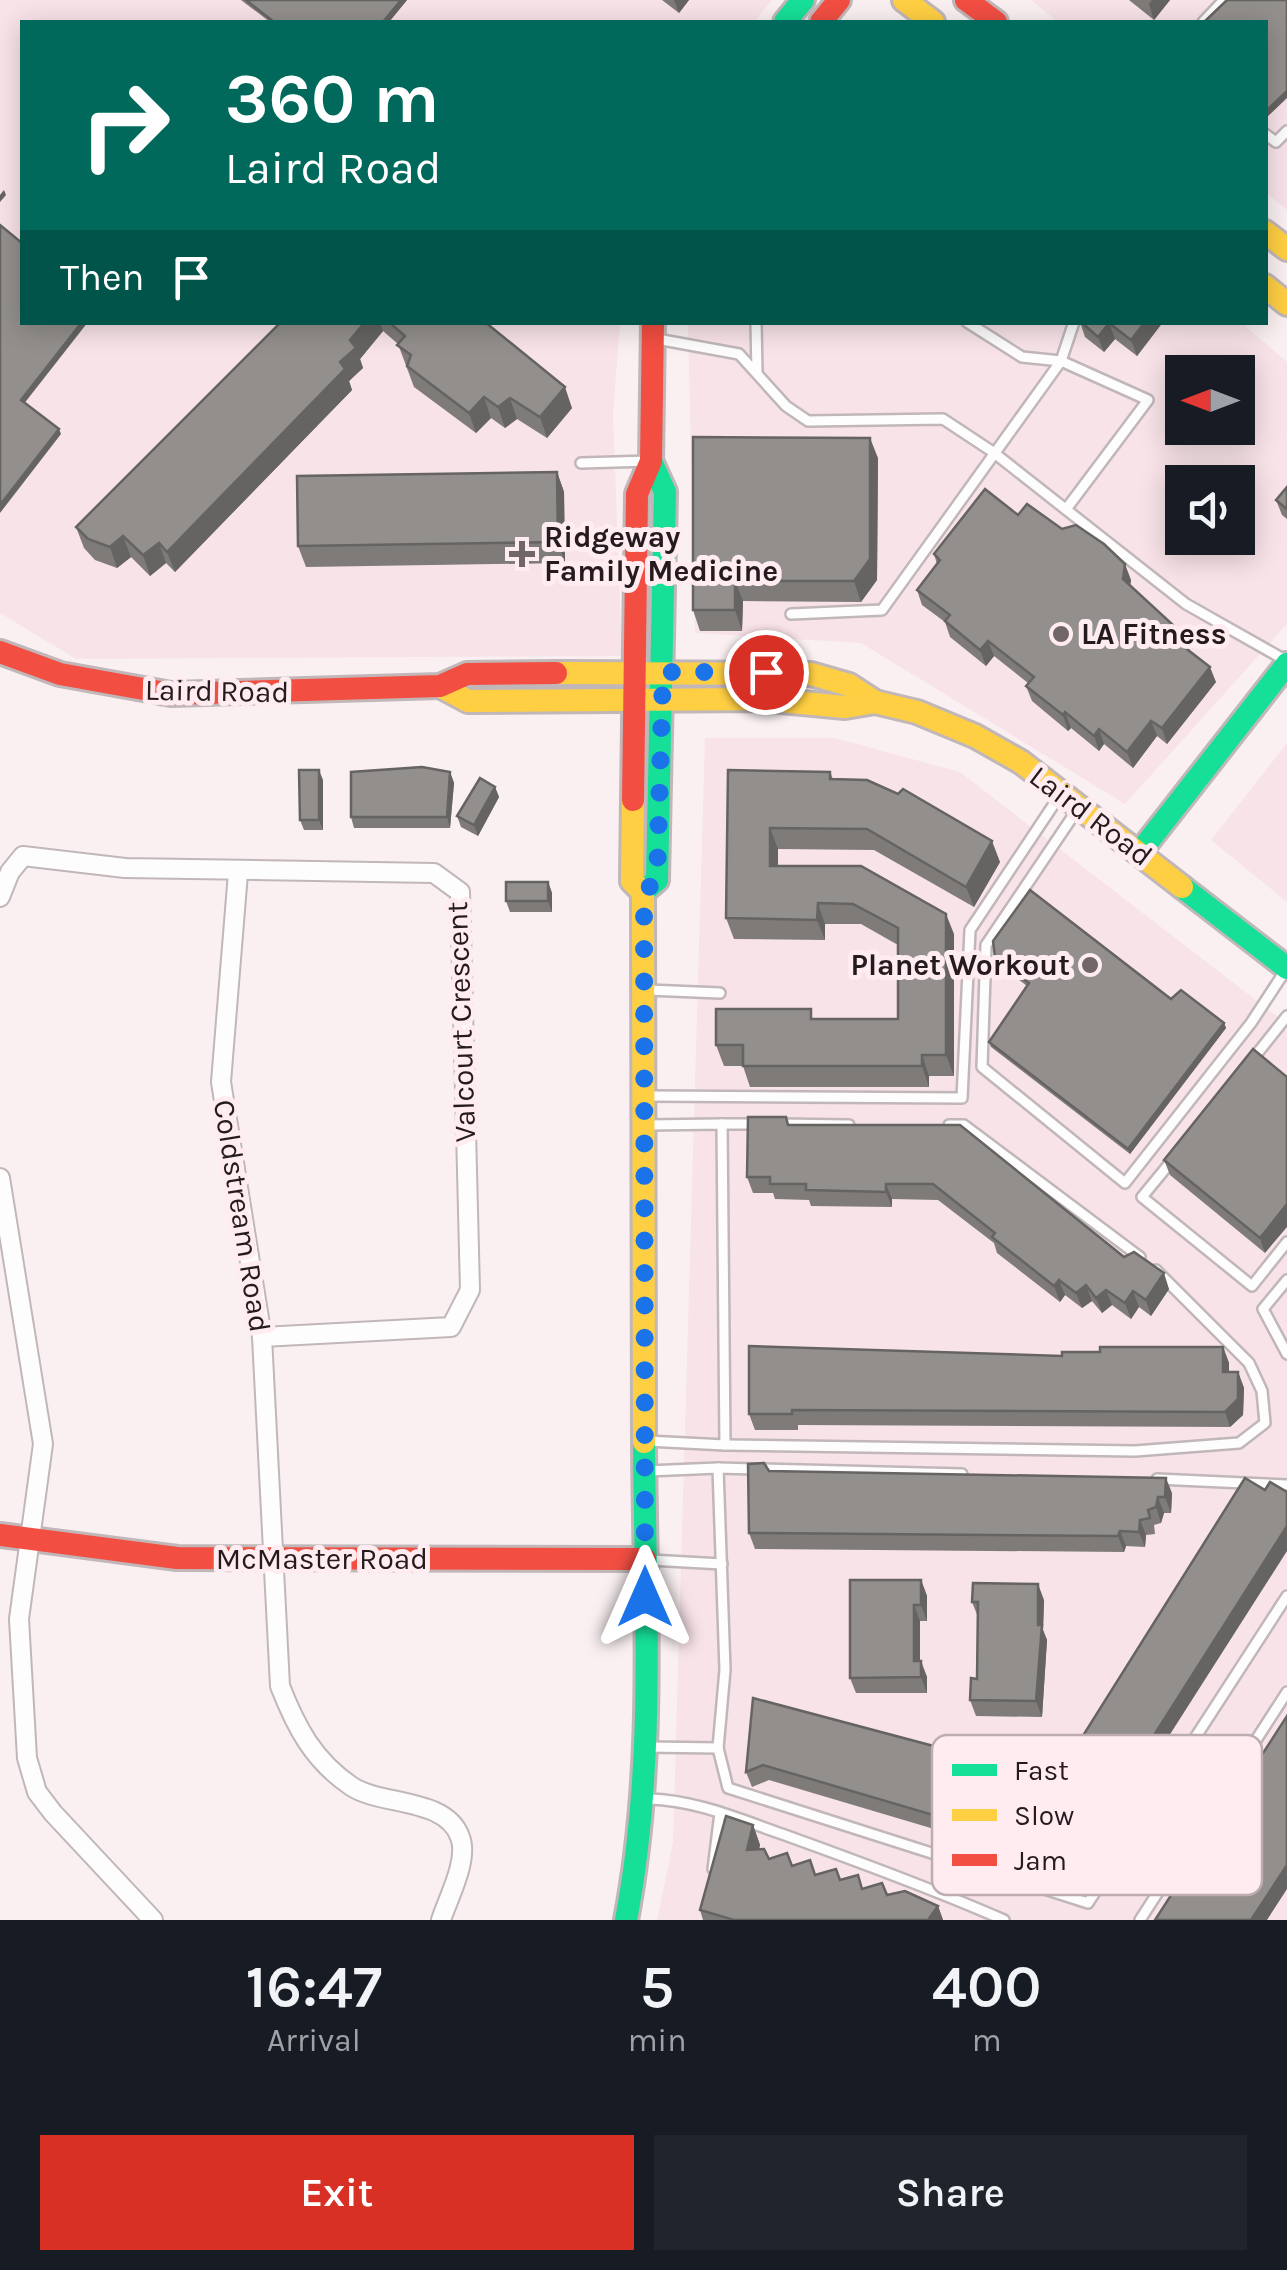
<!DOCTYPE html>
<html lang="en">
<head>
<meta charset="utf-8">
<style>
	:root { --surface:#171b24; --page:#20242c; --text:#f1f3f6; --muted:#9ea1a6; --accent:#d93025 }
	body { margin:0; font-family:Karla,sans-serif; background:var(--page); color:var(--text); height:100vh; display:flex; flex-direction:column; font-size:38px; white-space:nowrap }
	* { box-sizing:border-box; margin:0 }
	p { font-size:32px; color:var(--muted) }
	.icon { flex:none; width:55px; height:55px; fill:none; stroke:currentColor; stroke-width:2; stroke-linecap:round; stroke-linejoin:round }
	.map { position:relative; height:1920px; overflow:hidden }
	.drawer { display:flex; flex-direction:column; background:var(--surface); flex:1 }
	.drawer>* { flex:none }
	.hud { position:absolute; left:20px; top:20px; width:1248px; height:305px; border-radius:0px; box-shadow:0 5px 25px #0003; background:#00695c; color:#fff; overflow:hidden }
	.needle { width:65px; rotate:270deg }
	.controls { position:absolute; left:1165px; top:355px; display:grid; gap:20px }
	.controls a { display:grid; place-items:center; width:90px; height:90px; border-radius:0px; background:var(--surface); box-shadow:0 5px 25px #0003; font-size:50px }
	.pin { position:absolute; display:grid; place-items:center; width:85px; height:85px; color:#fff; margin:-42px; border:5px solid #fff; border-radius:50%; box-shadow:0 2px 10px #0007 }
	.me { position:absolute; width:110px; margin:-55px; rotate:0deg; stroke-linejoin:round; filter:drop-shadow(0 0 8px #0008) }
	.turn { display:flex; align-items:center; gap:35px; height:210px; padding:0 40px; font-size:45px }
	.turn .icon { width:130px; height:130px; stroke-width:2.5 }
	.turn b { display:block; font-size:70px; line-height:85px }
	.then { display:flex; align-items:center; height:95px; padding:0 40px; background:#0003; gap:20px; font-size:38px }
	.eta { display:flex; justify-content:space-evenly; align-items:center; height:170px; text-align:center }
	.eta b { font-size:60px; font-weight:600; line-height:70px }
	.primary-button { display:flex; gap:20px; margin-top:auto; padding:20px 40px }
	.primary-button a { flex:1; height:115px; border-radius:0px; background:var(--accent); color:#fff; font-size:40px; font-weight:600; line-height:115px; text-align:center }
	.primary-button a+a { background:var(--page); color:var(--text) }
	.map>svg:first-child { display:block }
	.built { fill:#f8e3e8; fill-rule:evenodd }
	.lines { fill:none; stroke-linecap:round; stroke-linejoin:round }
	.lane-casing { stroke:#c1b7b9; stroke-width:14 }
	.street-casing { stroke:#c1b7b9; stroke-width:22 }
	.fast-casing { stroke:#c1b7b9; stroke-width:28 }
	.slow-casing { stroke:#c1b7b9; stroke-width:28 }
	.jam-casing { stroke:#c1b7b9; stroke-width:28 }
	.lane { stroke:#fefdfd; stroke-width:9 }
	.street { stroke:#fefdfd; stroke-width:18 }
	.fast { stroke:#16e098; stroke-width:22 }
	.slow { stroke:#ffcf43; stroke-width:22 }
	.jam { stroke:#f24e42; stroke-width:22 }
	.wall { fill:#7e7b78 }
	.shaded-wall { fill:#666462 }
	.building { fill:#928f8c; stroke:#666462; stroke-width:2.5 }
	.route { stroke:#1a73e8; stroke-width:18; stroke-dasharray:0 32.4 }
	.poi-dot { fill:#706668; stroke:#feecf0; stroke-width:4 }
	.labels { text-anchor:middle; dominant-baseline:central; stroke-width:10; stroke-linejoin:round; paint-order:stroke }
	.poi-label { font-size:30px; font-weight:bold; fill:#251b1e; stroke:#feecf0; text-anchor:start }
	.street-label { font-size:30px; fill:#251b1e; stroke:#feecf0 }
	.key { fill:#feecf0; stroke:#bdadb1; stroke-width:2.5 }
	.key-label { font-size:28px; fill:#251b1e }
</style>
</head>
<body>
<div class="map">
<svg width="1287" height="1920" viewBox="0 0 1287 1920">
	<rect width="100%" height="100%" fill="#faf0f2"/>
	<g class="built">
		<polygon points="0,0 772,0 754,22 22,22 22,322 620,323 613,414 622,656 76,659 0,613"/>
		<polygon points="1031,0 1287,0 1287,210 1265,192 1265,22 1058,22"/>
		<path d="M688,323H1242L1287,362V624L1125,804L861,643L695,633ZM1182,372H1238V428H1182ZM1182,482H1238V538H1182Z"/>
		<polygon points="705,738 835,738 960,772 1287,1024 1287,1920 657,1920 673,1843"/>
		<polygon points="1287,743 1287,902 1211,840"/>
	</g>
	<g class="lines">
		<g class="lane-casing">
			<g id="lane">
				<polyline points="1203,22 1224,0"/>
				<polyline points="1265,134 1276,142 1287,131"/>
				<polyline points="756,322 757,373"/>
				<polyline points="967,322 1022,357 1061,361 1148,400 1067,508"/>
				<polyline points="657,339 739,354 786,406 808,421 943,419 993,452 1186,604 1285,660"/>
				<polyline points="581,463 649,461"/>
				<polyline points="791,614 882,610 1061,361 1074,322"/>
				<polyline points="1077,810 986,945 982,1067 1125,1183 1251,1023 1285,971"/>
				<polyline points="648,990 720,993"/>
				<polyline points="1252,1060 1287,1016"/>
				<polyline points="648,1096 962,1098 970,930 1060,795"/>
				<polyline points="722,1124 759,1124"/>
				<polyline points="779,1124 849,1125"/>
				<polyline points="949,1125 964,1125 1140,1257"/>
				<polyline points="1174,1158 1142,1197 1252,1286 1287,1242"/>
				<polyline points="1287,1280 1263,1309 1287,1354"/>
				<polyline points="647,1441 725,1445 722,1124 647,1125"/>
				<polyline points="725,1445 1135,1451 1239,1443 1265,1423 1262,1391 1249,1363 1156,1270"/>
				<polyline points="718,1468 725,1670 718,1748 728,1788 1088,1903 1287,1596"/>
				<polyline points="647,1471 718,1468 962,1474"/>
				<polyline points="1157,1479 1287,1485"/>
				<polyline points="650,1560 722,1564"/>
				<polyline points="646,1747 718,1748"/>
				<path d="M649,1799C695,1800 739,1819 782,1834C857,1861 931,1888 1004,1920"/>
				<polyline points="713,1869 720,1813"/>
				<polyline points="1140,1920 1287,1692"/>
			</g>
		</g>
		<g class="street-casing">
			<g id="street">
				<path d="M238,873L221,1082L262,1337L280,1686C296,1727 313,1760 351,1786C380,1806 446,1797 460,1837C469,1860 448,1898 441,1920"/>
				<polyline points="0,897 10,872 23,856 125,868 434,873 460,892 470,1290 451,1327 262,1337"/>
				<polyline points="0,1178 43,1444 19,1619 27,1758 37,1792 53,1813 153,1920"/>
			</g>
		</g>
		<g class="fast-casing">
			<g id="fast">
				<polyline points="785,22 803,0"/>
				<polyline points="1140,852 1287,664"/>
				<polyline points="1182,887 1287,968"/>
				<polyline points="643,892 657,880 665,492 651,461"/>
				<path d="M626,1920C656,1763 645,1602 644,1442"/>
			</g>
		</g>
		<g class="slow-casing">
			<g id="slow">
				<polyline points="904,0 933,22"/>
				<polyline points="1265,232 1287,249"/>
				<polyline points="1265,286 1287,304"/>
				<polyline points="556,673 811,674 849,685 875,702"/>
				<polyline points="440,686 468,701 761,699 845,707 875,702 917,712 975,736 1021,762 1182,887"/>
				<polyline points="633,800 632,881 643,892 644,1442"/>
			</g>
		</g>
		<g class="jam-casing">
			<g id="jam">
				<polyline points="966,0 996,22"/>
				<polyline points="821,22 839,0"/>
				<polyline points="0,652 60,674 171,694 440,686 467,674 556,673"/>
				<polyline points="633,800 637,494 651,461 653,322"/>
				<polyline points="0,1535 177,1558 645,1559"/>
			</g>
		</g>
		<use href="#lane" class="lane"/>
		<use href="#street" class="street"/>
		<use href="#fast" class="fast"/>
		<use href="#slow" class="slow"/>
		<use href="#jam" class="jam"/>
	</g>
	<g class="wall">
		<polygon points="241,0 407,0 389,22 270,22"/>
		<polygon points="662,0 689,0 679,13"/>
		<polygon points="1129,0 1170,0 1154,20"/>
		<polygon points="281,322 485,322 572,408 547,438 517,419 505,428 491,418 476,433 414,387 398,344 383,331 360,359 363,368 349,381 352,390 175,572 166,563 150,576 131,557 117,568 95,560 84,548 76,527"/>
		<polygon points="1080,322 1163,322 1137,356 1115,339 1104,352 1085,337"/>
		<polygon points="878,458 877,580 861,602 743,601 742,631 700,631 693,610"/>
		<polygon points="557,472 564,492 565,563 306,567 298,546"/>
		<polygon points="1287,487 1287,519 1282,515 1276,500"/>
		<polygon points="1018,515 1131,580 1130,585 1216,682 1167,744 1157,736 1133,768 1104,744 1099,751 1071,728 1068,731 1032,701 1026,686 1028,683 994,656 986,666 950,637 945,622 922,605 917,590 937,564 934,554"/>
		<polygon points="728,770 830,772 833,779 1000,862 974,907 874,850 778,849 778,866 954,934 954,1076 929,1076 929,1087 750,1087 743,1066 724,1066 716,1045 815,1019 898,1019 898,945 861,924 825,924 825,940 734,939 726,918"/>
		<polygon points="450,772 454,783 450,828 354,828 351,817"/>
		<polygon points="323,780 323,830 304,830 300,820"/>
		<polygon points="495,787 499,797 478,836 461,827 457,816"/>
		<polygon points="548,882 552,893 552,912 510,912 506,901"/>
		<polygon points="995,957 1171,999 1224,1023 1226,1028 1130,1154 991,1047 989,1042 1027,986 997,963"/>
		<polygon points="1253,1049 1265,1253 1170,1175 1164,1160"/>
		<polygon points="789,1125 1124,1257 1169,1289 1151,1316 1139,1307 1131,1319 1112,1305 1102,1313 1092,1301 1082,1308 1065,1295 1060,1302 997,1253 994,1243 938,1200 892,1199 892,1207 811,1206 809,1200 775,1199 773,1193 753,1193 747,1177"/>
		<polygon points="1223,1347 1229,1363 1229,1372 1238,1372 1244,1388 1243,1415 1230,1427 798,1425 798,1430 755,1430 749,1414 1062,1356 1100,1352"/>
		<polygon points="769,1471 1172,1493 1171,1513 1164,1513 1161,1523 1154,1525 1155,1534 1146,1535 1145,1547 1126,1546 1124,1552 755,1549 749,1533"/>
		<polygon points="1245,1478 1079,1877 1055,1860 1051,1872 1019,1862 1016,1855 1014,1861 991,1854 988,1845 769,1780 752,1787 746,1772 753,1698 986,1770 990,1781 1000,1783 1003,1792 1025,1810 1020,1836"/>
		<polygon points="921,1580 927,1596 927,1621 920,1621 920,1661 927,1677 927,1693 856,1693 850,1678"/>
		<polygon points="1044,1600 1043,1630 1047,1640 1042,1717 976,1716 970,1700 977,1679 978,1617 972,1602"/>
		<polygon points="753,1825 760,1845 759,1849 769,1859 816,1874 840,1880 863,1889 938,1906 943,1920 703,1920 700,1910"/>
	</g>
	<g class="shaded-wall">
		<polygon points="401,0 407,0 389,22 383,22"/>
		<polygon points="674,0 689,0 679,13"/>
		<polygon points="1152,0 1170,0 1154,20 1149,4"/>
		<polygon points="1287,91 1287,98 1265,119 1265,112"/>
		<polygon points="4,190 6,195 0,202 0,195"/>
		<polygon points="82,322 88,322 23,405 21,400"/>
		<polygon points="365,322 380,322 383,331 360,359 363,368 349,381 352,390 175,572 167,552"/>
		<polygon points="1145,322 1163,322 1137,356 1131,340"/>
		<polygon points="1109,323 1115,339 1104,352 1098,337"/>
		<polygon points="565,387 572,408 547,438 540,417"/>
		<polygon points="484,397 491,418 476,433 469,413"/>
		<polygon points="510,398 517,419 505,428 498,407"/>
		<polygon points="59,429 61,434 0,513 0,505"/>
		<polygon points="870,438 878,458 877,580 861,602 854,581"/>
		<polygon points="557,472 564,492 565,563 558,542"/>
		<polygon points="123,536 131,557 117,568 110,547"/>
		<polygon points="159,543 166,563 150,576 143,555"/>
		<polygon points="1125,564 1131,580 1129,594 1123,579"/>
		<polygon points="735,581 743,601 742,631 735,610"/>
		<polygon points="1185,636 1190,651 1179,643"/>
		<polygon points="988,641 994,656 986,666 980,650"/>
		<polygon points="1210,667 1216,682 1167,744 1162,728"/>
		<polygon points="1065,712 1071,728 1068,731 1063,715"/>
		<polygon points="1151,721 1157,736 1133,768 1127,752"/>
		<polygon points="1099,729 1104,744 1099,751 1094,736"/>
		<polygon points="319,770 323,780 323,830 319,820"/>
		<polygon points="450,772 454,783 450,828 447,817"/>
		<polygon points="495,787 499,797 478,836 474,825"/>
		<polygon points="770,828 778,849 778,886 770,866"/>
		<polygon points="992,841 1000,862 974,907 966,887"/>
		<polygon points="548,882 552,893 552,912 548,901"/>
		<polygon points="818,903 825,924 825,940 817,920"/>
		<polygon points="946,914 954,934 954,1076 946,1055"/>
		<polygon points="1224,1023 1226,1028 1130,1154 1128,1149"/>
		<polygon points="922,1055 929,1076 929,1087 922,1066"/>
		<polygon points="886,1184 892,1199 892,1207 886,1192"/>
		<polygon points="1287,1204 1287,1227 1265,1253 1260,1238"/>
		<polygon points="1164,1273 1169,1289 1151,1316 1146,1300"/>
		<polygon points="1059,1280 1065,1295 1060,1302 1054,1286"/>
		<polygon points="1086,1285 1092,1301 1082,1308 1076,1293"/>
		<polygon points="1106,1290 1112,1305 1102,1313 1096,1298"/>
		<polygon points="1133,1291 1139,1307 1131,1319 1125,1303"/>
		<polygon points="1223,1347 1229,1363 1229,1388 1223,1372"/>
		<polygon points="1238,1372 1244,1388 1243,1415 1230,1427 1225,1412"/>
		<polygon points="1166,1478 1172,1493 1171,1513 1165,1497"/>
		<polygon points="1158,1497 1164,1513 1161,1523 1156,1507"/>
		<polygon points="1140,1520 1146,1535 1145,1547 1139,1532"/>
		<polygon points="1287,1526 1287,1551 1079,1877 1074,1861"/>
		<polygon points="1120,1531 1126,1546 1124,1552 1118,1536"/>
		<polygon points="921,1580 927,1596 927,1621 921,1605"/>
		<polygon points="1038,1584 1044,1600 1043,1630 1047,1640 1042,1717 1036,1701"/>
		<polygon points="914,1605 920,1621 920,1677 914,1661"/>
		<polygon points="921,1661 927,1677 927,1693 921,1677"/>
		<polygon points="1020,1795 1025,1810 1017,1848 1013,1847 1016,1854 1014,1861 1009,1845"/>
		<polygon points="753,1825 760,1845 754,1871 747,1850"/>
		<polygon points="1049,1845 1055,1860 1051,1872 1045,1856"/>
		<polygon points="1287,1865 1287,1889 1267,1920 1251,1920"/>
		<polygon points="938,1906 943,1920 928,1920"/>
	</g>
	<g class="building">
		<polygon points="246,0 401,0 383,22 274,22"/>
		<polygon points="1227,0 1287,0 1287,91 1265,112 1265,22 1204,22"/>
		<polygon points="0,225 22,243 22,322 82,322 21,400 59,429 0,505"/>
		<polygon points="281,322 365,322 350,340 356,348 340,362 345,369 167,552 159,543 143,555 123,536 110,547 88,539 76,527"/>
		<polygon points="389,322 485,322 565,387 540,417 510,398 498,407 484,397 469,413 407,366 411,355 397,345 405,336"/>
		<polygon points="1081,322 1145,322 1131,340 1109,323 1098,337"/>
		<polygon points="693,437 870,438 870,559 854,581 735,581 735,610 693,610"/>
		<polygon points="557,472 558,542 298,546 297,476"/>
		<polygon points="1287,487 1287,509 1276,500"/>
		<polygon points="985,489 1018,515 1027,504 1062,529 1076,525 1104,544 1125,564 1123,579 1185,636 1179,643 1210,667 1162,728 1151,721 1127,752 1099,729 1094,736 1065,712 1063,715 1026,686 1034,677 988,641 980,650 945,621 950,615 917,590 940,560 934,554"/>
		<polygon points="422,767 450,772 447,817 351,817 351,772"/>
		<polygon points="299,770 319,770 319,820 300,820"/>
		<polygon points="728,770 830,772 830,779 867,780 898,794 903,789 992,841 966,887 867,829 770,828 770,866 861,866 946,914 946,1055 922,1055 922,1066 743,1066 743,1045 716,1045 716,1009 811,1009 811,1019 898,1019 898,928 853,904 818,903 817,920 726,918"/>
		<polygon points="480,778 495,787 474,825 457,816"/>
		<rect x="506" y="882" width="42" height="19"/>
		<polygon points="1030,890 1171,999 1181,990 1224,1023 1128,1149 989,1042 1029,983 995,957 993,941"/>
		<polygon points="1253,1049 1287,1077 1287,1204 1260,1238 1164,1160"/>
		<polygon points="748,1117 786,1117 788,1125 960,1125 1124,1257 1134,1252 1164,1273 1146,1300 1133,1291 1125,1303 1106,1290 1096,1298 1086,1285 1076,1293 1059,1280 1054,1286 992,1237 995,1233 933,1184 886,1184 886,1192 806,1190 806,1184 770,1184 770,1177 747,1177"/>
		<polygon points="749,1346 1062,1356 1062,1352 1100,1352 1100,1347 1223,1347 1223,1372 1238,1372 1238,1399 1225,1412 792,1410 792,1414 749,1414"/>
		<polygon points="764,1463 769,1471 1166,1478 1165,1497 1158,1497 1156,1507 1148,1510 1150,1518 1140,1520 1139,1532 1120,1531 1118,1536 749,1533 748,1464"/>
		<polygon points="1245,1478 1265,1490 1270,1482 1287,1492 1287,1526 1074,1861 1049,1845 1045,1856 1013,1847"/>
		<polygon points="850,1580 921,1580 921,1605 914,1605 914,1661 921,1661 921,1677 850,1678"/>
		<polygon points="973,1583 1038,1584 1038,1625 1042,1625 1036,1701 970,1700 971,1678 977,1679 978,1602 972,1602"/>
		<polygon points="753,1698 971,1756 969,1765 986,1770 983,1779 1000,1783 1001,1791 1020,1795 1009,1845 986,1839 988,1831 763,1765 746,1772"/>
		<polygon points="1287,1716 1287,1865 1251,1920 1155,1920"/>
		<polygon points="726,1816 753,1825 747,1850 764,1849 769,1859 787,1853 792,1866 810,1860 815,1875 836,1869 840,1880 858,1875 862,1889 882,1883 887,1895 905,1891 938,1906 928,1920 734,1920 700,1910"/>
	</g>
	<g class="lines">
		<polyline class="route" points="645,1597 644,892 657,880 663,672 766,672"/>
	</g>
	<g class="poi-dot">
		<path d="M517 539h10v10h10v10h-10v10h-10v-10h-10v-10h10z"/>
		<circle cx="1061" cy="634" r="10"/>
		<circle cx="1090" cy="965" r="10"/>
	</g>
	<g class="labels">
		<g class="poi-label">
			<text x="544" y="537">Ridgeway<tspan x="544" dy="34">Family Medicine</tspan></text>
			<text x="1081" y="634">LA Fitness</text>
			<text x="1070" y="965" text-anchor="end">Planet Workout</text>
		</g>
		<g class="street-label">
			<text transform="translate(217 691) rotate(1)">Laird Road</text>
			<text transform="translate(1091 816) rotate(37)">Laird Road</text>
			<text transform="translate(461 1022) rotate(-92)">Valcourt Crescent</text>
			<text transform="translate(242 1216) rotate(81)">Coldstream Road</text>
			<text x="322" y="1559">McMaster Road</text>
		</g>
	</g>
	<rect x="932" y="1735" width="330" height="160" rx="15" class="key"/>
	<rect x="952" y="1764" width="45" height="12" fill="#16e098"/>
	<rect x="952" y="1809" width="45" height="12" fill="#ffcf43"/>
	<rect x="952" y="1854" width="45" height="12" fill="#f24e42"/>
	<g class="key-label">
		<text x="1014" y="1780">Fast</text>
		<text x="1014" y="1825">Slow</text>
		<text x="1014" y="1870">Jam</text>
	</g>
</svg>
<div class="controls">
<a><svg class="needle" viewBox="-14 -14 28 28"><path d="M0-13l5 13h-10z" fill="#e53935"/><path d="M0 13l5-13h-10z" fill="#9ea1a6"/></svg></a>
<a><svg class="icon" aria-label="sound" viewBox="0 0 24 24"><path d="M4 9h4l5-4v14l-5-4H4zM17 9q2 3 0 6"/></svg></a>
</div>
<div class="pin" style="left:766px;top:672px;background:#d93025"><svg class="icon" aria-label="arrive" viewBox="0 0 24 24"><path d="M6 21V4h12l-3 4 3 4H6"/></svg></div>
<svg class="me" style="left:645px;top:1597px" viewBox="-20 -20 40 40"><path d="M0-17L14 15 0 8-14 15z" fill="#1a73e8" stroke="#fff" stroke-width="4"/></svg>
<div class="hud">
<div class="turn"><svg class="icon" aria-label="right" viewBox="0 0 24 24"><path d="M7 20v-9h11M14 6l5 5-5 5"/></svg><div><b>360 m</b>Laird Road</div></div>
<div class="then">Then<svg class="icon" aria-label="arrive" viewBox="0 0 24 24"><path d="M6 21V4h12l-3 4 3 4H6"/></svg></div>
</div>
</div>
<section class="drawer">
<div class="eta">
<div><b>16:47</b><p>Arrival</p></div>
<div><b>5</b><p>min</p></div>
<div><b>400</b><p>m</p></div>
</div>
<div class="primary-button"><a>Exit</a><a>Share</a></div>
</section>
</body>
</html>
